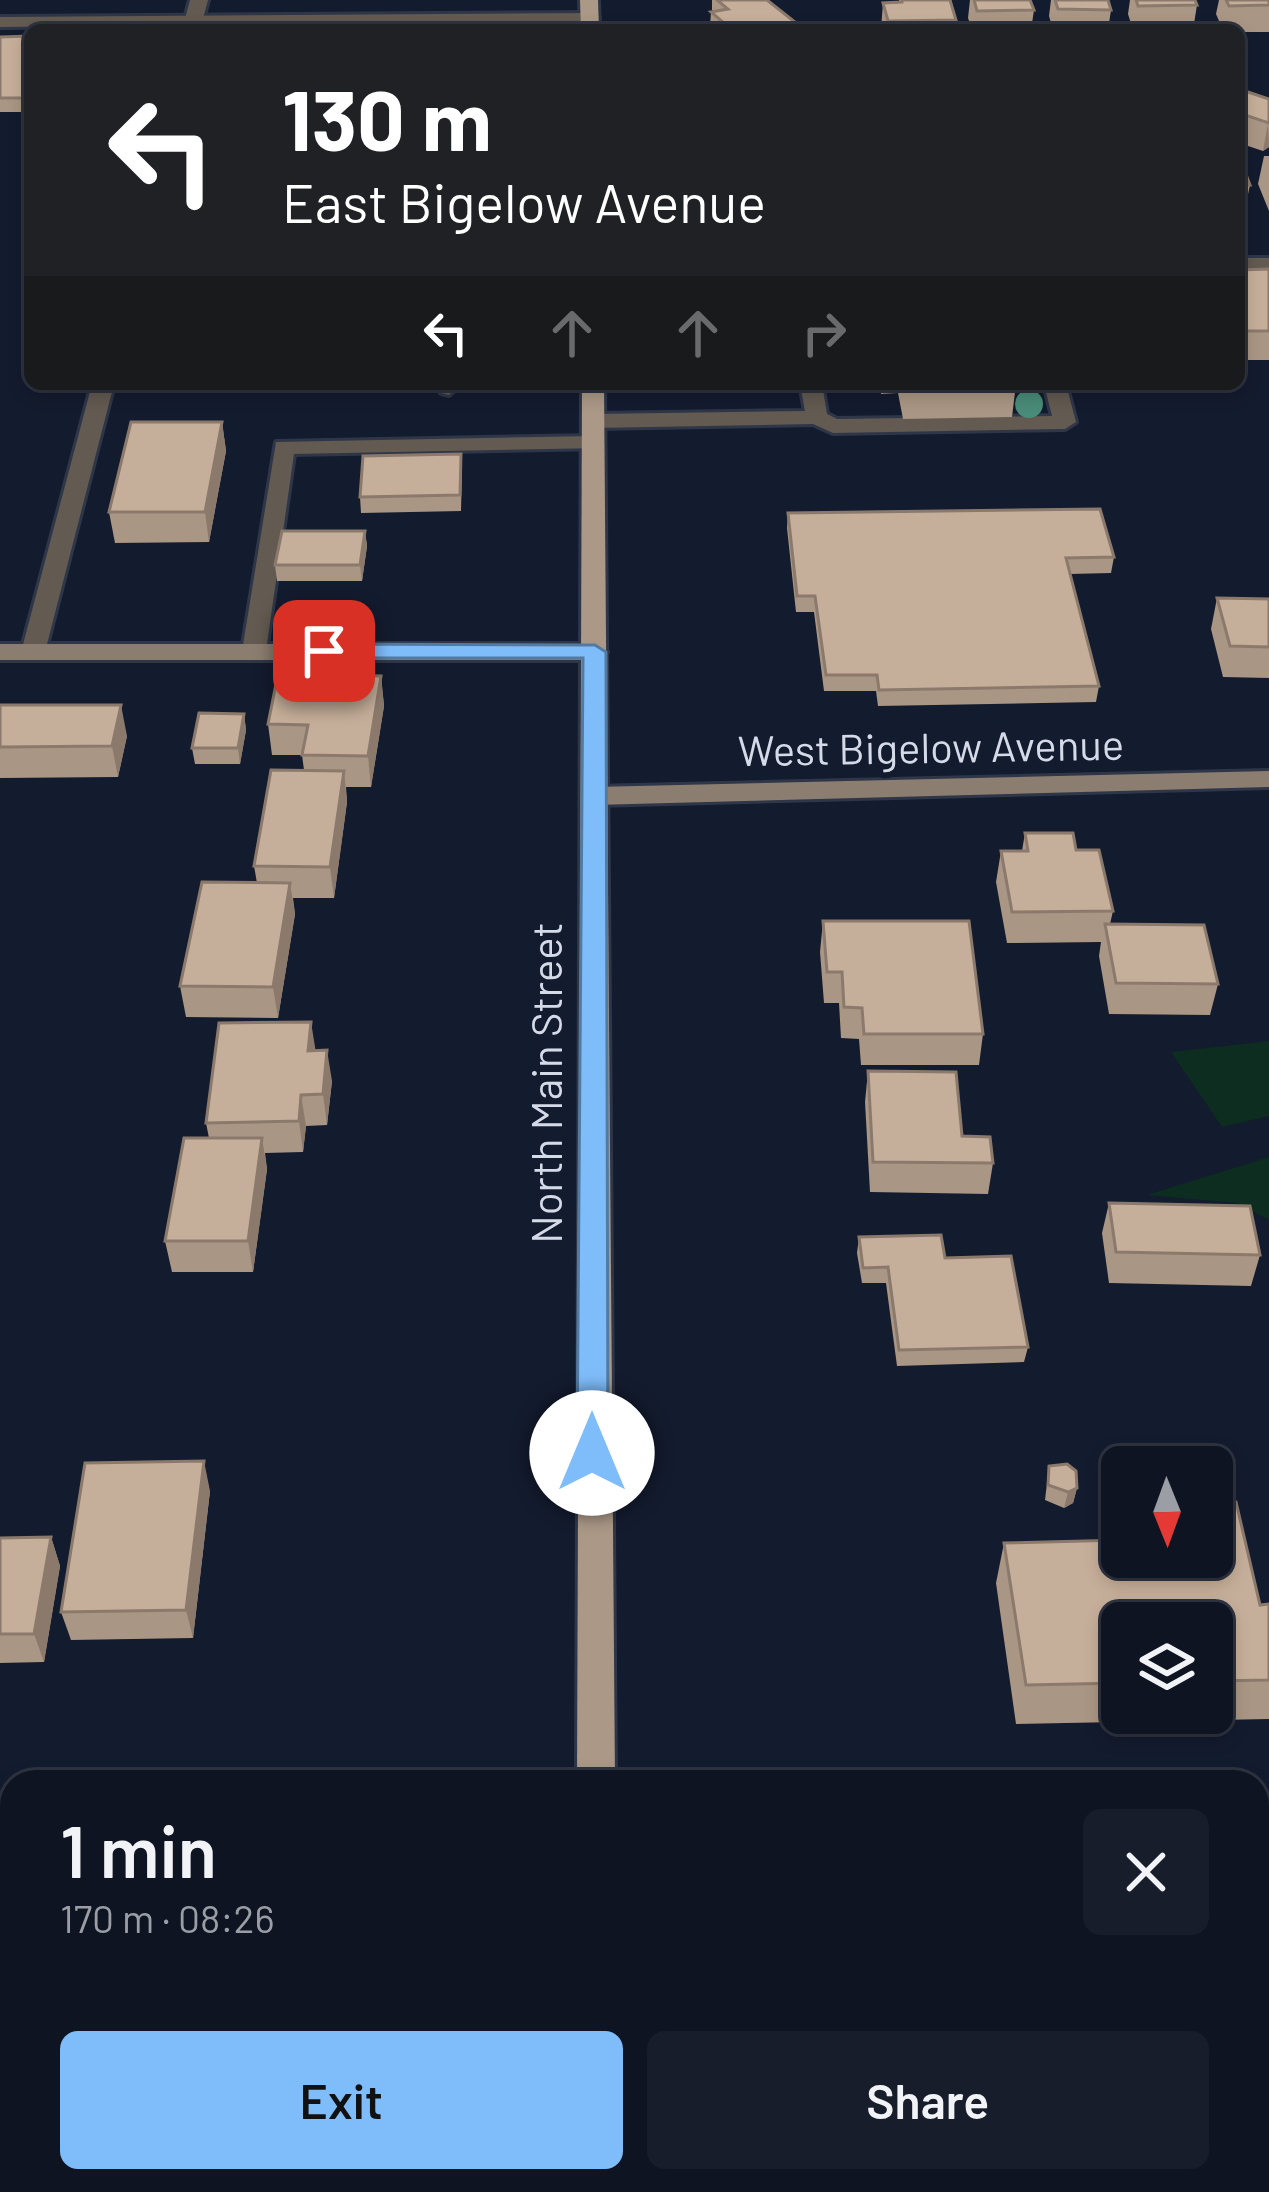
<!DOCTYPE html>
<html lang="en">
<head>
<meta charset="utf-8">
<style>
	:root { --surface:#0e1422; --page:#171d2a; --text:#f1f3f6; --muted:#9b9ea5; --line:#2e3340; --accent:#7fbdfa }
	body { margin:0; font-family:Barlow,sans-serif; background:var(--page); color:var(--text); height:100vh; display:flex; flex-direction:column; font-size:45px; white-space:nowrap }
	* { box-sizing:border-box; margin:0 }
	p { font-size:39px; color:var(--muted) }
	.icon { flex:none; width:66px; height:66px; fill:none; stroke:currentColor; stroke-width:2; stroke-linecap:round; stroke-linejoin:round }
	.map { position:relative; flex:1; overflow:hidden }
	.sheet { position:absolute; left:0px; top:1770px; width:1269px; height:423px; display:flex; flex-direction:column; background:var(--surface); border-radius:36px 36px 0 0; box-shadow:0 6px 18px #0003,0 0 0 3px var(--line) }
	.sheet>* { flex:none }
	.banner { position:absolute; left:24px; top:24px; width:1221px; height:366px; border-radius:18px; box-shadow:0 6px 18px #0003,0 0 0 3px var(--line); background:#202124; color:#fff; overflow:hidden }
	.needle { width:78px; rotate:179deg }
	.buttons { position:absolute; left:1101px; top:1446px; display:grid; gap:24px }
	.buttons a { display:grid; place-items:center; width:132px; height:132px; border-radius:18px; background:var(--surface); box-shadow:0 6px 18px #0003,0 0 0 3px var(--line); font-size:60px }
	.pin { position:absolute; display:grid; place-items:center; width:102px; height:102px; color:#fff; margin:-51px; border-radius:24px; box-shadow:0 6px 18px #0006 }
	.me { position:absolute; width:132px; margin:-66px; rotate:0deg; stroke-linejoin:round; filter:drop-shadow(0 0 9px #0008) }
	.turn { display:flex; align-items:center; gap:42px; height:252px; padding:0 60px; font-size:54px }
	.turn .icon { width:156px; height:156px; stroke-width:2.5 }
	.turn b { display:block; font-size:84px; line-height:102px }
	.lanes { display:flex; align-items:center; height:114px; padding:0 60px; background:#0003; justify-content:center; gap:60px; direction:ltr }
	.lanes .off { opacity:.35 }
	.round { display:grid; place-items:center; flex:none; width:126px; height:126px; border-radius:18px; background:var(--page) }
	.overview { display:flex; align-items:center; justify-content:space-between; height:204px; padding:0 60px }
	h1 { font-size:72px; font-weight:600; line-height:90px }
	.primary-button { display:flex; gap:24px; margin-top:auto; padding:24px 60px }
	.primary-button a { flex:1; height:138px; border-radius:18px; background:var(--accent); color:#111; font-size:48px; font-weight:600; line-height:138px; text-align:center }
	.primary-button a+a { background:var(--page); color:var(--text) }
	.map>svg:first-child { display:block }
	.green { fill:#0c2d1f }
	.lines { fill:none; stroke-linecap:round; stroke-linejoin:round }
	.service-casing { stroke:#2e3648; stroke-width:6 }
	.minor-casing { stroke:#2e3648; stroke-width:6 }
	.secondary-casing { stroke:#2e3648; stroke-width:6 }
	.primary-casing { stroke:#2e3648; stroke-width:6 }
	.service { fill:#635a51; fill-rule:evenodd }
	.minor { fill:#635a51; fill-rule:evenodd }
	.secondary { fill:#8b7d6f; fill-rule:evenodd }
	.primary { fill:#ab9887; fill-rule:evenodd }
	.tree { fill:#498c78 }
	.wall { fill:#aa9684; fill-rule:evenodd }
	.shaded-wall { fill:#8b7a6c }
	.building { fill:#c6af9a; stroke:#8b7a6c; stroke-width:3 }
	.route { fill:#7fbdfa; stroke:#537ba2; stroke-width:3 }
	.labels { text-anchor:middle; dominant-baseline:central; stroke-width:12; stroke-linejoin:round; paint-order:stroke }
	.street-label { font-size:42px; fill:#d4dae7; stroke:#131b2e }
</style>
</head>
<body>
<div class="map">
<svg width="1269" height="2192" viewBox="0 0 1269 2192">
	<rect width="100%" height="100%" fill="#131b2e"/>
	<g class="green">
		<polygon points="1269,1041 1269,1116 1222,1127 1171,1052"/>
		<polygon points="1269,1157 1269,1220 1237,1203 1147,1195"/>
	</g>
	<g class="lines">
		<g class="service-casing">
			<g id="service">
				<polygon points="190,0 208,0 200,30 182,30"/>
				<polygon points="92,384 114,384 45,652 33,660 21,652"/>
				<polygon points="439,384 461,384 449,395 441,393"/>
				<polygon points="800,384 822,384 827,414 837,419 1052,416 1044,384 1066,384 1076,422 1065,429 833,433 813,424 593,428 582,421 593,414 805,411"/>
				<polygon points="593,436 601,438 601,448 294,454 266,651 254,659 242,651 276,442"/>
			</g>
		</g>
		<g class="minor-casing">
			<g id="minor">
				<polygon points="596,13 599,17 590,22 0,27 0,17"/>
				<rect x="1239" y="258" width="30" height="12"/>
			</g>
		</g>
		<g class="secondary-casing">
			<g id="secondary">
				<polygon points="0,644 595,644 607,652 595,660 0,660"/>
				<polygon points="1269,771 1269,787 594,805 581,796 594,787"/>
			</g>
		</g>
		<g class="primary-casing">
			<g id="primary">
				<polygon points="580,0 598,0 599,30 581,30"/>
				<polygon points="582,384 604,384 615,1782 577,1782"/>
				<rect x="576" y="2181" width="42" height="11"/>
			</g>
		</g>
		<use href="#service" class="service"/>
		<use href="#minor" class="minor"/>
		<use href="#secondary" class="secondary"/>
		<use href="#primary" class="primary"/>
	</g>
	<circle class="tree" cx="1029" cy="404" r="14"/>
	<g class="wall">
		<polygon points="712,0 767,0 805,30 715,30 710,26 711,12 714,12 712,10"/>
		<polygon points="899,0 950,0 956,20 955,30 881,29 883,3 899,2"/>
		<polygon points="970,0 1030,0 1034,10 1031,30 965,30 972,29 968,18"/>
		<polygon points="1051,0 1108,0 1111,10 1108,30 1053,30 1049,16"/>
		<polygon points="1130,0 1195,0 1197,5 1193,30 1133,30 1128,14"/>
		<polygon points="1219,0 1269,0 1269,32 1239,32 1239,30 1223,30 1216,14"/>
		<polygon points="30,36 27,112 0,112 0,37"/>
		<polygon points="1239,89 1269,99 1269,147 1263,151 1239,143"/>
		<polygon points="1239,156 1250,185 1244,213 1239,213"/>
		<polygon points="1264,156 1269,156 1269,211 1258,184"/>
		<polygon points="1269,269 1269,360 1241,360 1239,355 1239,270"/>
		<polygon points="879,384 1016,384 1012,417 903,419 898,393 881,394"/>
		<polygon points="222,422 226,451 209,542 115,543 109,512"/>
		<polygon points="462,470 461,511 361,513 360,497"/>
		<polygon points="788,513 1114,557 1111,573 1070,574 1099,686 1096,702 878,706 876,691 824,691 814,612 796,612 787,528"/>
		<polygon points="365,531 367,546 362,581 277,581 275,565"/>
		<polygon points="1217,598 1269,599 1269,678 1223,677 1211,629"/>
		<polygon points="381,676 384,706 371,787 346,787 347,802 334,898 293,898 295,914 278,1018 186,1017 180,986 257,883 254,866 304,770 302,755 272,755 268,724"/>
		<polygon points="0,705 127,736 118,777 0,778"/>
		<polygon points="244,714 246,730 240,764 195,764 192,748"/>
		<polygon points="1025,833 1076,850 1113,911 1110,924 1218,984 1210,1015 1109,1014 1099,956 1101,942 1007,943 996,882 1001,851 1022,851"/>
		<polygon points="823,921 983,1034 979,1065 861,1065 859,1039 841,1038 839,1003 824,1003 820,952"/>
		<polygon points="316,1051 332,1081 327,1125 306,1126 303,1152 265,1153 267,1169 253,1272 172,1272 165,1241 209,1138 206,1123"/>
		<polygon points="868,1071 962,1136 993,1163 988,1194 870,1192 865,1102"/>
		<polygon points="1109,1203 1260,1255 1251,1286 1109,1283 1102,1233"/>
		<polygon points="859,1237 945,1258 1028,1347 1024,1362 897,1366 886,1283 862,1283 857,1253"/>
		<polygon points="1049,1466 1077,1488 1073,1503 1064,1508 1045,1500"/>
		<polygon points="210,1491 193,1638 71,1640 61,1612"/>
		<path d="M1121,1504L1122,1557L1260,1605L1269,1604V1719L1016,1724L996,1583L1004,1543L1111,1540ZM1122,1623H1212V1713H1122Z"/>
		<polygon points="51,1537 60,1566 44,1662 0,1663 0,1538"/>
		<polygon points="12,1858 12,2081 0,2082 0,1887"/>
		<polygon points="1066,2181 1257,2181 1269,2192 1068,2192"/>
	</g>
	<g class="shaded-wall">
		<polygon points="30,82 30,104 27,112 25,98"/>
		<polygon points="1268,123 1269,147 1263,151"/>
		<polygon points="222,422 226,451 209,542 205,512"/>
		<polygon points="365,531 367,546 362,581 360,565"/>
		<polygon points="381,676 384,706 371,787 368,756"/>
		<polygon points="121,705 127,736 118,777 112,746"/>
		<polygon points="244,714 246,730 240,764 238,748"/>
		<polygon points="344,771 347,802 334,898 330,867"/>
		<polygon points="290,883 295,914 278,1018 273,987"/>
		<polygon points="311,1022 316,1053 308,1051"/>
		<polygon points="327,1050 332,1081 327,1125 323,1094"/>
		<polygon points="301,1095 306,1126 303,1152 299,1121"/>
		<polygon points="262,1138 267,1169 253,1272 248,1241"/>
		<polygon points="204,1461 210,1491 193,1638 186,1610"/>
		<polygon points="1077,1488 1073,1503 1064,1508 1068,1492"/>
		<polygon points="51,1537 60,1566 44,1662 34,1634"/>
	</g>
	<g class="building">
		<polygon points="717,0 767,0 805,30 732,30 711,12 728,9"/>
		<polygon points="902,0 950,0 956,20 888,21 883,3 902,2"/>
		<polygon points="974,0 1030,0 1034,10 977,11"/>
		<polygon points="1055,0 1108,0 1111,10 1058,9"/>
		<polygon points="1136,0 1195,0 1197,5 1138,6"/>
		<polygon points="1226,0 1269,0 1269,5 1229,6"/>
		<polygon points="30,36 30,82 25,98 0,98 0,37"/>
		<polygon points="1239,89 1269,99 1269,123 1239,113"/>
		<polygon points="1239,156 1250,185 1239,185"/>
		<polygon points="1269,269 1269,331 1247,331 1239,310 1239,270"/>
		<polygon points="131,422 222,422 205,512 109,512"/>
		<polygon points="461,454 460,495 360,497 363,456"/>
		<polygon points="1100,509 1114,557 1066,558 1099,686 879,690 877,675 826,675 815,596 797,596 788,513"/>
		<polygon points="282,531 365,531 360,565 275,565"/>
		<polygon points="1217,598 1269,599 1269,647 1230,646"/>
		<polygon points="278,674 381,676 368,756 302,755 308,725 268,724"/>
		<polygon points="0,705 121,705 112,746 0,747"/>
		<polygon points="199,713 244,714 238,748 192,748"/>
		<polygon points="271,770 344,771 330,867 254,866"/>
		<polygon points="1025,833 1073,833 1076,850 1099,850 1113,911 1012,912 1001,851 1028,851"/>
		<polygon points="202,882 290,883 273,987 180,986"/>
		<polygon points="823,921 969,921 983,1034 864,1034 862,1008 844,1007 842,972 827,972"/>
		<polygon points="1105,924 1204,925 1218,984 1116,983"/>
		<polygon points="311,1022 308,1051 327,1050 323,1094 301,1095 299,1121 206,1123 219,1023"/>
		<polygon points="868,1071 956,1072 962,1136 990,1137 993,1163 873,1162"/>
		<polygon points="184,1138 262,1138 248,1241 165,1241"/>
		<polygon points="1109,1203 1250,1206 1260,1255 1116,1252"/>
		<polygon points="941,1235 945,1258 1011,1256 1028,1347 899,1350 888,1267 863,1268 859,1237"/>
		<polygon points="204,1461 186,1610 61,1612 85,1463"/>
		<polygon points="1067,1464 1076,1471 1077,1488 1068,1492 1048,1485 1049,1466"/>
		<polygon points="1212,1502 1236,1502 1260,1605 1269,1604 1269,1680 1212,1681 1212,1623 1122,1623 1122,1683 1026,1685 1004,1543 1122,1540 1122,1557 1212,1557"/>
		<polygon points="51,1537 34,1634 0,1634 0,1538"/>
		<polygon points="4,1858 12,1858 12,2057 0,2057 0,1887"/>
		<polygon points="1269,1947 1269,2192 1080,2192 1078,2181 1257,2181 1257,1948"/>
	</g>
	<polygon class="route" points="595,645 606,652 608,1453 592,1466 577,1453 583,658 324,658 313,651 324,644"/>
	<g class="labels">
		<g class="street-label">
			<text transform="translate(931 746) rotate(-1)">West Bigelow Avenue</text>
			<text transform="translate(545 1083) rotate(-90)">North Main Street</text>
		</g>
	</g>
</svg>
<div class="buttons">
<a><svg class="needle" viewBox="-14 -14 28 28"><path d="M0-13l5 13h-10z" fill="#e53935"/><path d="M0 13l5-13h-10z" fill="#9b9ea5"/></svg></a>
<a><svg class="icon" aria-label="layers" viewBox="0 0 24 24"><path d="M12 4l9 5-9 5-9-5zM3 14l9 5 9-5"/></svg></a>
</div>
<div class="pin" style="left:324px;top:651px;background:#d93025"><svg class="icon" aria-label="arrive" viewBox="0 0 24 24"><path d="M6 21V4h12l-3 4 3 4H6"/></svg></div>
<svg class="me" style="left:592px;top:1453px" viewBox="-20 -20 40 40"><circle r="19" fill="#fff"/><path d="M0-13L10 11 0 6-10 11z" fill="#7fbdfa"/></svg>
<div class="banner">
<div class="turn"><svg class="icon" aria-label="left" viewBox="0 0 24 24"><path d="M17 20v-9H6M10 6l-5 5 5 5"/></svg><div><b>130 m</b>East Bigelow Avenue</div></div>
<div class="lanes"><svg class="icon" aria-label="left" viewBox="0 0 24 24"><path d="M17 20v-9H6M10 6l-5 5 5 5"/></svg><svg class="icon off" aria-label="ahead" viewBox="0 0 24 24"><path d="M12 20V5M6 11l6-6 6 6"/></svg><svg class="icon off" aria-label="ahead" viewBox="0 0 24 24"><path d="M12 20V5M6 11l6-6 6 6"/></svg><svg class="icon off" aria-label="right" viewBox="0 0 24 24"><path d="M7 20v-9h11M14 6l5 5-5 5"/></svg></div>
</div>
<section class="sheet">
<div class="overview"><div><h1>1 min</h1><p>170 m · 08:26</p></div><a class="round"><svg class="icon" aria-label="close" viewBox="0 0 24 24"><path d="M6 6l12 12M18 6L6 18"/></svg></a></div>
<div class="primary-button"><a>Exit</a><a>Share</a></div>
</section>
</div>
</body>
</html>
